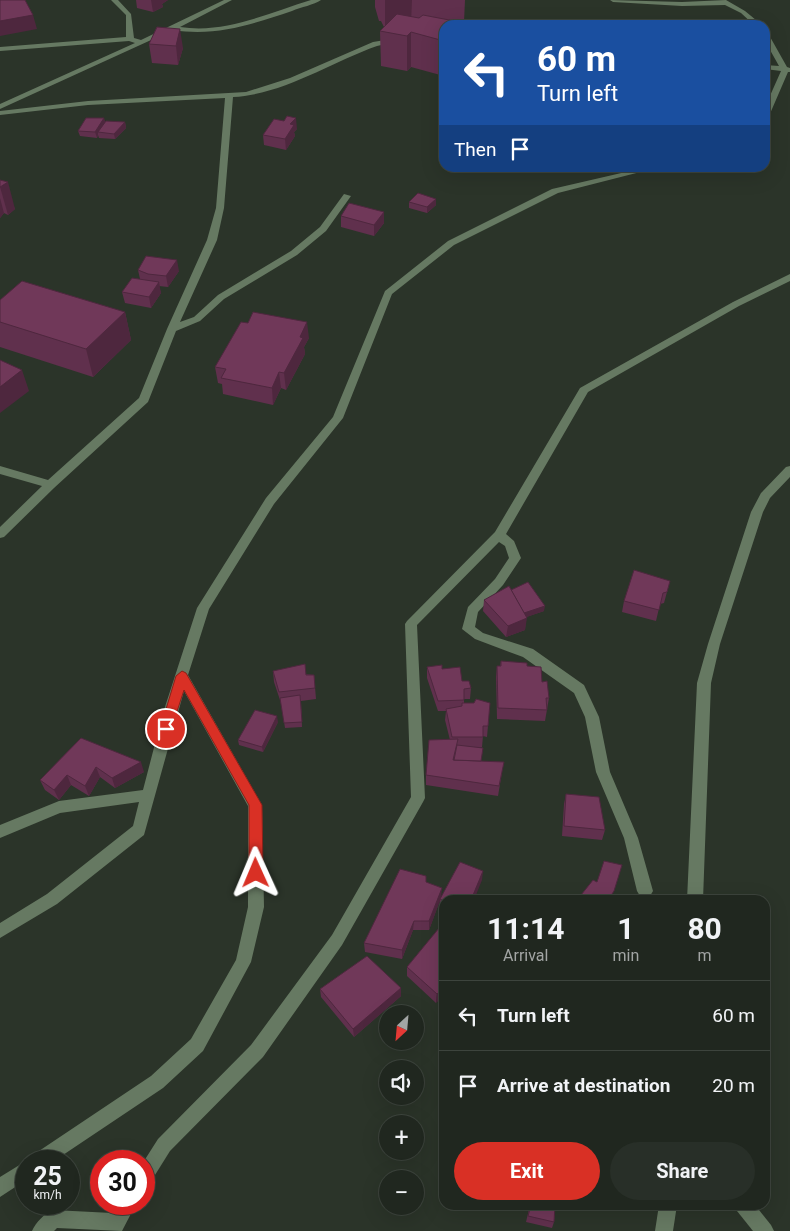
<!DOCTYPE html>
<html lang="en">
<head>
<meta charset="utf-8">
<style>
	:root { --surface:#20271f; --page:#282f28; --text:#f1f3f6; --muted:#a2a5a4; --line:#3d443d; --accent:#d93025 }
	body { margin:0; font-family:Roboto,sans-serif; background:var(--page); color:var(--text); height:100vh; display:flex; flex-direction:column; font-size:19px; white-space:nowrap }
	* { box-sizing:border-box; margin:0 }
	p { font-size:16px; color:var(--muted) }
	.icon { flex:none; width:28px; height:28px; fill:none; stroke:currentColor; stroke-width:2; stroke-linecap:round; stroke-linejoin:round }
	.map { position:relative; flex:1; overflow:hidden }
	.side { position:absolute; left:439px; top:895px; width:331px; height:315px; display:flex; flex-direction:column; background:var(--surface); border-radius:15px; box-shadow:0 5px 20px #0002,0 0 0 1px var(--line) }
	.side>* { flex:none }
	.guide { position:absolute; left:439px; top:20px; width:331px; height:152px; border-radius:15px; box-shadow:0 5px 20px #0002,0 0 0 1px var(--line); background:#1a4fa0; color:#fff; overflow:hidden }
	.needle { width:32px; rotate:206deg }
	.fabs { position:absolute; left:379px; top:1005px; display:grid; gap:10px }
	.fabs a { display:grid; place-items:center; width:45px; height:45px; border-radius:50%; background:var(--surface); box-shadow:0 5px 20px #0002,0 0 0 1px var(--line); font-size:25px }
	.speed { position:absolute; left:15px; top:1150px; display:flex; gap:10px; font-size:25px; font-weight:700; text-align:center }
	.speed>* { display:grid; place-content:center; width:65px; height:65px; border-radius:50%; background:var(--surface); box-shadow:0 5px 20px #0002,0 0 0 1px var(--line); line-height:1 }
	.speed small { font-size:12px; font-weight:400 }
	.speed .limit { border:8px solid #d22; background:#fff; color:#111 }
	.pin { position:absolute; display:grid; place-items:center; width:42px; height:42px; color:#fff; margin:-21px; border:2px solid #fff; border-radius:50%; box-shadow:0 1px 5px #0007 }
	.me { position:absolute; width:55px; margin:-28px; rotate:359deg; stroke-linejoin:round; filter:drop-shadow(0 0 4px #0008) }
	.turn { display:flex; align-items:center; gap:18px; height:105px; padding:0 15px; font-size:22px }
	.turn .icon { width:65px; height:65px; stroke-width:2.5 }
	.turn b { display:block; font-size:35px; line-height:42px }
	.then { display:flex; align-items:center; height:48px; padding:0 15px; background:#0003; gap:10px; font-size:19px }
	.eta { display:flex; justify-content:space-evenly; align-items:center; height:85px; text-align:center }
	.eta b { font-size:30px; font-weight:700; line-height:35px }
	.action { display:flex; gap:10px; margin-top:auto; padding:10px 15px }
	.action a { flex:1; height:58px; border-radius:30px; background:var(--accent); color:#fff; font-size:20px; font-weight:700; line-height:58px; text-align:center }
	.action a+a { background:var(--page); color:var(--text) }
	ul { padding:0; list-style:none }
	li { display:flex; align-items:center; gap:15px; height:70px; padding:0 15px; border-top:1px solid var(--line) }
	li div { flex:1 }
	li b { display:block; font-size:19px }
	li em { font-style:normal }
	.map>svg:first-child { display:block }
	.lines { fill:none; stroke-linecap:round; stroke-linejoin:round }
	.minor { fill:#667962; fill-rule:evenodd }
	.wall { fill:#60304d }
	.shaded-wall { fill:#4e273e }
	.building { fill:#703859; stroke:#4e273e }
	.route { fill:#d93025; stroke:#8d1f18 }
</style>
</head>
<body>
<div class="map">
<svg width="790" height="1231" viewBox="0 0 790 1231">
	<rect width="100%" height="100%" fill="#2b3429"/>
	<g class="lines">
		<g class="minor">
			<path d="M111,0H118L131,14L134,38L141,40L224,0H232L180,27C226,34 268,13 311,0H321C314,5 301,7 292,11C253,24 216,37 173,30L0,109V104L135,43L129,41L0,51V47L126,37V15Z"/>
			<polygon points="610,0 682,2 726,0 745,11 762,25 754,25 741,13 725,5 682,6 613,2"/>
			<polygon points="765,33 769,35 787,67 790,68 790,72 788,72 769,116 765,118 765,107 781,71 765,69 765,65 779,66 765,41"/>
			<path d="M397,38H400V42C392,43 384,44 377,46C329,63 285,94 233,97L224,208L217,240L180,322L194,317L218,295L291,251L320,227L344,194L351,196L326,231L297,255L224,299L200,321L176,331L148,402L54,488L4,537L0,538V527L42,486L0,474V466L48,480L139,398L167,329L207,240L216,208L225,98L88,105L0,115V111L88,101L246,92L290,78L373,42Z"/>
			<polygon points="643,168 656,168 558,193 454,245 392,294 343,418 274,504 209,609 188,675 262,805 264,907 251,962 203,1051 163,1088 54,1161 30,1161 33,1155 151,1076 191,1039 236,960 248,907 248,806 184,691 144,835 57,904 0,938 0,923 47,894 133,826 139,802 60,813 0,838 0,825 59,801 143,790 163,713 197,608 266,498 333,417 385,291 448,241 552,189"/>
			<polygon points="790,274 790,281 739,306 588,392 506,534 514,541 521,558 503,585 478,612 475,627 483,633 533,649 584,685 599,717 610,772 638,838 653,891 650,896 645,898 640,896 637,891 624,838 596,772 585,717 574,693 523,657 475,639 462,629 468,607 495,579 509,558 505,546 499,542 417,625 425,798 423,802 342,945 263,1057 170,1151 150,1183 144,1186 144,1161 158,1139 251,1045 332,935 411,797 405,624 407,621 495,532 580,388 733,302"/>
			<polygon points="790,466 790,477 770,498 763,512 720,644 711,683 703,900 687,900 697,683 708,644 751,512 761,493 786,467"/>
			<polygon points="26,1161 26,1180 0,1197 0,1177"/>
			<path d="M117,1204H136L122,1231L57,1228L54,1231H32C36,1222 44,1214 53,1210L112,1213Z"/>
			<polygon points="659,1205 677,1205 673,1231 655,1231"/>
			<polygon points="734,1205 755,1205 771,1225 774,1231 753,1231 737,1211"/>
		</g>
	</g>
	<g class="wall">
		<polygon points="136,0 168,0 162,4 163,7 153,12 137,8"/>
		<polygon points="375,0 465,0 464,22 444,25 444,76 411,67 407,71 381,66 380,31 384,27 381,21 379,21 375,7"/>
		<polygon points="157,27 183,48 178,65 152,63 149,44"/>
		<polygon points="125,122 126,128 115,139 99,138 98,135 97,138 80,136 78,131 105,123"/>
		<polygon points="297,129 294,132 295,136 286,150 264,145 263,135"/>
		<polygon points="0,180 15,209 8,215 4,213 0,218"/>
		<polygon points="409,202 436,205 427,213 409,208"/>
		<polygon points="384,212 384,223 374,236 341,227 341,216"/>
		<polygon points="138,270 179,271 168,287 159,286 161,293 151,308 125,303 122,292 140,279"/>
		<polygon points="0,300 125,312 131,340 93,377 0,347"/>
		<polygon points="309,338 304,347 305,354 286,390 281,388 273,405 223,394 222,384 218,383 215,367"/>
		<polygon points="670,581 664,603 660,604 656,621 622,612 624,601"/>
		<polygon points="511,590 544,611 526,617 525,630 506,637 483,611 484,600"/>
		<polygon points="501,661 527,666 542,682 549,698 545,721 497,719 496,677 497,666 500,666"/>
		<polygon points="427,667 442,669 462,681 471,688 470,699 464,699 464,703 490,703 487,737 483,736 482,747 479,747 481,761 502,772 498,796 426,785 426,775 450,740 445,720 446,711 438,711 427,678"/>
		<polygon points="273,671 314,675 316,699 301,701 302,727 285,728 281,703 274,682"/>
		<polygon points="278,722 263,752 239,745 238,740"/>
		<polygon points="81,738 144,772 115,788 100,777 89,796 71,785 59,800 45,790 40,780"/>
		<polygon points="566,794 605,830 602,840 562,836 564,804"/>
		<polygon points="482,880 444,900 444,910 439,909 440,900 429,930 413,930 402,959 365,952 364,943 441,898"/>
		<polygon points="444,922 436,1003 407,976 407,967"/>
		<polygon points="401,988 401,996 354,1037 321,997 320,989"/>
		<polygon points="530,1205 555,1205 554,1222 552,1228 526,1222"/>
	</g>
	<g class="shaded-wall">
		<polygon points="151,0 168,0 162,4 163,7 153,12"/>
		<polygon points="385,0 412,0 411,24 385,27"/>
		<polygon points="33,15 37,29 0,36 0,21"/>
		<polygon points="180,29 183,48 178,65 176,46"/>
		<polygon points="411,32 411,67 407,71 407,36"/>
		<polygon points="104,118 106,123 98,132 98,135 97,138 95,132"/>
		<polygon points="296,118 297,129 294,132 295,136 286,150 285,139 290,124"/>
		<polygon points="125,122 126,128 115,139 114,134"/>
		<polygon points="8,182 15,209 8,215 0,187"/>
		<polygon points="0,198 4,213 0,218"/>
		<polygon points="436,199 436,205 427,213 427,207"/>
		<polygon points="384,212 384,223 374,236 374,225"/>
		<polygon points="177,260 179,271 168,287 166,276"/>
		<polygon points="159,282 161,293 151,308 149,297"/>
		<polygon points="125,312 131,340 93,377 86,349"/>
		<polygon points="307,322 309,338 304,347 305,354 286,390 284,373 300,337"/>
		<polygon points="22,370 29,391 0,413 0,387"/>
		<polygon points="279,372 281,388 273,405 272,388"/>
		<polygon points="545,606 544,611 521,619 521,614"/>
		<polygon points="527,618 525,630 506,637 508,626"/>
		<polygon points="277,716 278,722 263,752 262,747"/>
		<polygon points="141,762 144,772 115,788 112,778"/>
		<polygon points="96,767 100,777 89,796 85,786"/>
		<polygon points="67,775 71,785 59,800 54,790"/>
		<polygon points="483,871 482,880 474,900 471,900"/>
		<polygon points="442,888 441,898 429,930 429,921"/>
		<polygon points="414,921 413,930 402,959 402,950"/>
		<polygon points="401,988 401,996 354,1037 353,1029"/>
		<polygon points="444,988 444,996 436,1003 437,994"/>
	</g>
	<g class="building">
		<polygon points="0,0 25,0 33,15 0,21"/>
		<polygon points="397,14 419,18 423,15 465,23 463,25 444,25 444,41 411,32 407,36 380,31"/>
		<polygon points="542,21 562,25 539,25"/>
		<polygon points="157,27 180,29 176,46 149,44"/>
		<polygon points="287,116 296,118 290,124 294,125 285,139 263,135 274,119 284,121"/>
		<polygon points="86,118 104,118 95,132 78,131"/>
		<polygon points="106,121 125,122 114,134 98,132"/>
		<polygon points="0,180 8,182 0,187"/>
		<polygon points="418,193 436,199 427,207 409,202"/>
		<polygon points="349,203 384,212 374,225 341,216"/>
		<polygon points="146,256 177,260 166,276 148,274 138,270"/>
		<polygon points="132,278 159,282 149,297 122,292"/>
		<polygon points="22,281 125,312 86,349 0,322 0,300"/>
		<polygon points="253,312 307,322 300,337 303,338 284,373 279,372 272,388 221,378 226,369 215,367 241,322 248,323"/>
		<polygon points="0,360 22,370 0,387"/>
		<polygon points="634,570 670,581 667,592 663,593 659,610 624,601"/>
		<polygon points="528,582 545,606 524,613 511,590"/>
		<polygon points="509,586 527,618 508,626 484,600"/>
		<polygon points="501,661 527,663 527,666 541,667 542,682 547,681 549,698 546,698 547,710 498,708 497,666 501,666"/>
		<polygon points="305,664 306,675 314,675 315,688 279,692 273,671"/>
		<polygon points="442,665 442,669 460,667 462,681 469,681 471,688 464,689 464,700 438,701 427,667"/>
		<polygon points="300,695 302,722 284,723 280,698"/>
		<polygon points="476,699 490,703 488,726 483,726 483,737 452,737 446,709 462,706 462,703 474,703"/>
		<polygon points="255,710 277,716 262,747 238,740"/>
		<polygon points="81,738 141,762 112,778 96,767 85,786 67,775 54,790 40,780"/>
		<polygon points="458,739 453,760 504,762 499,786 426,775 429,740"/>
		<polygon points="457,745 483,748 481,761 454,760"/>
		<polygon points="566,794 599,797 605,830 564,826"/>
		<polygon points="604,861 622,865 614,891 608,900 577,900 593,880 597,882"/>
		<polygon points="460,862 483,871 471,900 444,901 440,899"/>
		<polygon points="400,869 426,876 426,882 442,888 429,921 414,921 402,950 364,943"/>
		<polygon points="444,922 444,988 437,994 407,967"/>
		<polygon points="367,956 401,988 353,1029 320,989"/>
		<polygon points="531,1205 555,1205 554,1222 528,1216"/>
	</g>
	<polygon class="route" points="182,671 186,673 262,805 263,873 261,877 256,879 251,877 249,873 249,805 184,690 170,733 166,734 160,729 176,676"/>
</svg>
<div class="fabs">
<a><svg class="needle" viewBox="-14 -14 28 28"><path d="M0-13l5 13h-10z" fill="#e53935"/><path d="M0 13l5-13h-10z" fill="#a2a5a4"/></svg></a>
<a><svg class="icon" aria-label="sound" viewBox="0 0 24 24"><path d="M4 9h4l5-4v14l-5-4H4zM17 9q2 3 0 6"/></svg></a>
<a>+</a>
<a>−</a>
</div>
<div class="speed"><div>25<small>km/h</small></div><div class="limit">30</div></div>
<div class="pin" style="left:166px;top:729px;background:#d93025"><svg class="icon" aria-label="arrive" viewBox="0 0 24 24"><path d="M6 21V4h12l-3 4 3 4H6"/></svg></div>
<svg class="me" style="left:256px;top:873px" viewBox="-20 -20 40 40"><path d="M0-17L14 15 0 8-14 15z" fill="#d93025" stroke="#fff" stroke-width="4"/></svg>
<div class="guide">
<div class="turn"><svg class="icon" aria-label="left" viewBox="0 0 24 24"><path d="M17 20v-9H6M10 6l-5 5 5 5"/></svg><div><b>60 m</b>Turn left</div></div>
<div class="then">Then<svg class="icon" aria-label="arrive" viewBox="0 0 24 24"><path d="M6 21V4h12l-3 4 3 4H6"/></svg></div>
</div>
<section class="side">
<div class="eta">
<div><b>11:14</b><p>Arrival</p></div>
<div><b>1</b><p>min</p></div>
<div><b>80</b><p>m</p></div>
</div>
<ul>
<li><svg class="icon" aria-label="left" viewBox="0 0 24 24"><path d="M17 20v-9H6M10 6l-5 5 5 5"/></svg><div><b>Turn left</b></div><em>60 m</em></li>
<li><svg class="icon" aria-label="arrive" viewBox="0 0 24 24"><path d="M6 21V4h12l-3 4 3 4H6"/></svg><div><b>Arrive at destination</b></div><em>20 m</em></li>
</ul>
<div class="action"><a>Exit</a><a>Share</a></div>
</section>
</div>
</body>
</html>
